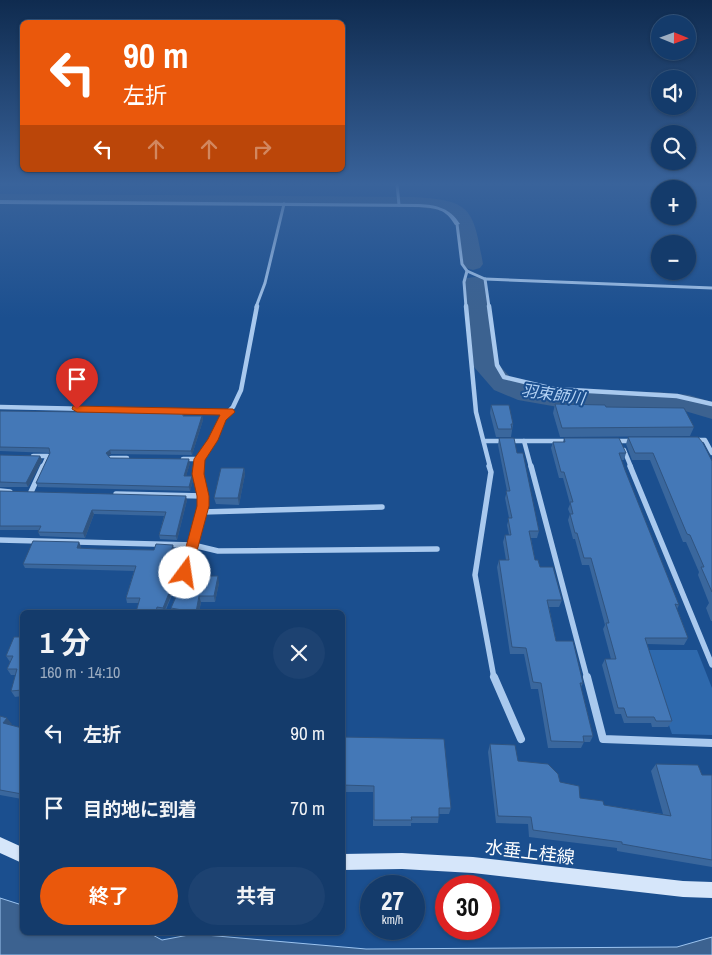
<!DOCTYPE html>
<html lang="ja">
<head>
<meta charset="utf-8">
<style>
	:root { --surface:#143b6b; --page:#1d4271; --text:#f1f3f6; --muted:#9dadc1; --line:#33557e; --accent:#ea580c }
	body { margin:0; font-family:"Archivo Narrow","Noto Sans JP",sans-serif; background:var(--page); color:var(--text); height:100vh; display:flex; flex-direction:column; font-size:19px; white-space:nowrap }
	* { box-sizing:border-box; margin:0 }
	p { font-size:16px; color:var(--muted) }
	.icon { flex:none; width:28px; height:28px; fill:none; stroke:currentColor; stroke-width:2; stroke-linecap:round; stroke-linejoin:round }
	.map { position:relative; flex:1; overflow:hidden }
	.side { position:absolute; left:20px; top:610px; width:325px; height:325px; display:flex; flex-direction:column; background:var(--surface); border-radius:8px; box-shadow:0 1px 4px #0004,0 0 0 1px var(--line) }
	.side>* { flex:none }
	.top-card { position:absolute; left:20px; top:20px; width:325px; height:152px; border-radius:8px; box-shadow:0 1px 4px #0004,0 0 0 1px var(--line); background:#ea580c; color:#fff; overflow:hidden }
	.needle { width:32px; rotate:91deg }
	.controls { position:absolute; left:651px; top:15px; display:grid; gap:10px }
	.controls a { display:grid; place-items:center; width:45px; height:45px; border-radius:50%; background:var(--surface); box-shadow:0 1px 4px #0004,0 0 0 1px var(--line); font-size:25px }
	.speed { position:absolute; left:360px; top:875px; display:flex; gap:10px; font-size:25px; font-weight:700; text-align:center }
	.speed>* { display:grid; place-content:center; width:65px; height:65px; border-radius:50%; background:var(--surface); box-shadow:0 1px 4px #0004,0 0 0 1px var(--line); line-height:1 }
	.speed small { font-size:12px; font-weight:400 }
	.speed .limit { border:8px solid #d22; background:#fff; color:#111 }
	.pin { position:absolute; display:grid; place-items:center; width:42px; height:42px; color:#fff; margin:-51px -21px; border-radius:50% 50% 50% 0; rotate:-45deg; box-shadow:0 0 5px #0007 }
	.pin .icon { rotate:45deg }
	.me { position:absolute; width:55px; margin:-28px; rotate:14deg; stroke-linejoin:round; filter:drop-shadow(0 0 4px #0008) }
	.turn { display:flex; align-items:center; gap:18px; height:105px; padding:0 20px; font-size:22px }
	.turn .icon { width:65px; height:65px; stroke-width:2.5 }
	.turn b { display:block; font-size:35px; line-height:42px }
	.lanes { display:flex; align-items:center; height:48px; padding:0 20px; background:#0003; justify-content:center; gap:25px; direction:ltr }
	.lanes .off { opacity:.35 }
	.round { display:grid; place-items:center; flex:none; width:52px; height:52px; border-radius:26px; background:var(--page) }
	.head { display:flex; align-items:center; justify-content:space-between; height:85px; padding:0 20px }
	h1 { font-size:30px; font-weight:700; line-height:38px }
	.cta { display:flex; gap:10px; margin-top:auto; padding:10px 20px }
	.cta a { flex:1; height:58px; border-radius:30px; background:var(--accent); color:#fff; font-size:20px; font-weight:700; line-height:58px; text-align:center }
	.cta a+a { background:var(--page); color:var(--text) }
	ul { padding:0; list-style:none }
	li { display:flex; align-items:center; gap:15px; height:75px; padding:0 20px }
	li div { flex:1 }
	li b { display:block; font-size:19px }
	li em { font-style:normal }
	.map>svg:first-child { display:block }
	.green { fill:#2e69ad }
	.water { fill:#3c6290; stroke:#9cc4f0 }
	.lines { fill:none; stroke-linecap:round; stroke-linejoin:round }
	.river { fill:#3c6290; fill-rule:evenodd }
	.minor-far3 { stroke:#a9c9ee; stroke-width:3 }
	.minor-far2 { stroke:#a9c9ee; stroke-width:4.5 }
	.minor-far1 { stroke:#a9c9ee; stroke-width:5.5 }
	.minor { stroke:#a9c9ee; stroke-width:8 }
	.tertiary { fill:#a9c9ee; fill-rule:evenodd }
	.secondary { fill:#d6e6fa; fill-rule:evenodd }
	.wall { fill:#3a679d }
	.shaded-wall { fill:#305480 }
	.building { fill:#4478b7; stroke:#305480 }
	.route { fill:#ea580c; stroke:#983908 }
	.labels { text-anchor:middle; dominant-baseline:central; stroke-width:4; stroke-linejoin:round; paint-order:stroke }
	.water-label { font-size:16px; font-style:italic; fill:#b5d3f5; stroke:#1b4f8f }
	.near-street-label { font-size:18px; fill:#fff; stroke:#1b4f8f }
</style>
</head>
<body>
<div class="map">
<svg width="712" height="955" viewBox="0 0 712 955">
	<rect width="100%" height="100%" fill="#1b4f8f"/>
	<polygon class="green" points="643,650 697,650 712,688 712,735 672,734"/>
	<polygon class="water" points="0,898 22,905 22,932 149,933 162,940 194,934 366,949 677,947 712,937 712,955 0,955"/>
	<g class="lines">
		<g class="river">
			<path d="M0,194L411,197C471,200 473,207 483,264L480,268L473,270L466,268L463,264C456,217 463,210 411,207L0,204Z"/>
			<polygon points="475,277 483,278 486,283 499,365 512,379 533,387 558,391 659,392 689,395 712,402 712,419 685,411 659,408 558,407 518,400 494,390 474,367 464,283 467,278"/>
		</g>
		<g class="minor-far3">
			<polyline points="397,184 399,205"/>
			<polyline points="457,224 462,264 467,271 485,279 712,288"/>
			<polyline points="485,279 489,307"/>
			<polyline points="256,307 265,283 284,204"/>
			<polyline points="466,307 464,282 467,271"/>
		</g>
		<g class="minor-far2">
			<polyline points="466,306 476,412 490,467"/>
			<polyline points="489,306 497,365 504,377 554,389 677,396 712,404"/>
			<polyline points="0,407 229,412"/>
			<polyline points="695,440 705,440 712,453"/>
			<polyline points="484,441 569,441"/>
			<polyline points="524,441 531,467"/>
			<polyline points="615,441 634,441"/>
			<polyline points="624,450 631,467"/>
			<polyline points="33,456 48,456 43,467"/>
			<polyline points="111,458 127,458"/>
			<polyline points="183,459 200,459"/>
			<polyline points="199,467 200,459 213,439 221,419 233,407 241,390 257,306"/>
		</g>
		<g class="minor-far1">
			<polyline points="489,466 491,472 475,575 494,678"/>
			<polyline points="531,466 587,678"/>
			<polyline points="630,466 712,665"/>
			<polyline points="0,491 10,492"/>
			<polyline points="31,492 43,466"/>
			<polyline points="116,494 203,496"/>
			<polyline points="202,512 382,507"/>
			<polyline points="0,540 193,545 218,551 437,549"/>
			<path d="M181,585L203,506C203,492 197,479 199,466"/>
		</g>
		<g class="minor">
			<polyline points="494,677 521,739"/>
			<polyline points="587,677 603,739 712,743"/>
		</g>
		<path class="tertiary" d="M0,200L419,204C437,205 450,208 460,224L455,225C446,209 436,208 419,207L0,204Z"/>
		<g class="secondary">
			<polygon points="0,837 22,847 22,863 0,853"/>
			<polygon points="402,853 473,857 683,881 712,882 712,898 683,897 473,873 402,869 342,870 342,854"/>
		</g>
	</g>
	<g class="wall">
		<polygon points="555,404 606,407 694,427 690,436 560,437 553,413"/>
		<polygon points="491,405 513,424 511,437 496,437 490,413"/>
		<polygon points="0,411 183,413 184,416 202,416 203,420 192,455 111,454 108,456 110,458 190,463 186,476 192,476 193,480 190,491 38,487 36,483 50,453 0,451"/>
		<polygon points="628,437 712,461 712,621 711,621 706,608 709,603 698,575 699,572 686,542 683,542 650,460 632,460 626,444"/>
		<polygon points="499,438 517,453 539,531 537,538 531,538 535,560 562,600 559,607 549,607 556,641 583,683 581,687 593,736 590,742 584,742 581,748 548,748 538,689 531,689 524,654 510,654 497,567 499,560 506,560 503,542 505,535 509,535 507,525 509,518 505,498 507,491 498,445"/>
		<polygon points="564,438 626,453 624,460 621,460 679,605 677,609 688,638 684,645 647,644 672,721 668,727 652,727 651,723 624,723 621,714 615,714 602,665 605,659 611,659 603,629 605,625 589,565 582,565 575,539 573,539 568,520 570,514 568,509 570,504 563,478 559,478 551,448 553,442 563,442"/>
		<polygon points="0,455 40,456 42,460 28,487 0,487"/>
		<polygon points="244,468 245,474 239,505 216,504 214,498"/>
		<polygon points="0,491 187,500 177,540 160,539 159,535 164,516 94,514 85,538 40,536 38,532 39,530 0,530"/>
		<polygon points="79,542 81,547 81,548 98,549 154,550 174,549 172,558 177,564 173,578 177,583 165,612 136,612 139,603 127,603 126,598 134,571 25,568 23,564"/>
		<polygon points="219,583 215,602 201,602 199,612 172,612 171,608"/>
		<polygon points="22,637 22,696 15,697 11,691 16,675 11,675 7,669 10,662 6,656"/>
		<polygon points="0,716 11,725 22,728 22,799 0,795"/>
		<polygon points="342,737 451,808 449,814 439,814 438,823 411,823 411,826 373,826 373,792 342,792"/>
		<polygon points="490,744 518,761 560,782 580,798 604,805 663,814 651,771 656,764 702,775 712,775 712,867 617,851 617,848 529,837 528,824 496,823 488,752"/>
	</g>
	<g class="shaded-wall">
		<polygon points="202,416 203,420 192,455 191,451"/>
		<polygon points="110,450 111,454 107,457 106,453"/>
		<polygon points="40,456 42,460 28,487 26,483"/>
		<polygon points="189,459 190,463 185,480 184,476"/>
		<polygon points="244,468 245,474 239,505 238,498"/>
		<polygon points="192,476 193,480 190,491 189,487"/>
		<polygon points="186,496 187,500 177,540 176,536"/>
		<polygon points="92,510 94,514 85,538 83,533"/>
		<polygon points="79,542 81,547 79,552 77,548"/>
		<polygon points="173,545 174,549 171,561 170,556"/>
		<polygon points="175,559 177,564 172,583 170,578"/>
		<polygon points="218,576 219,583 215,602 214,596"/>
		<polygon points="175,578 177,583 164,612 163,608"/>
		<polygon points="199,596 201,602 199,612 196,612"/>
		<polygon points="7,718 12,724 8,729 3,723"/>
	</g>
	<g class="building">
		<polygon points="555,404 605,405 606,407 684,408 694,427 562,428"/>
		<polygon points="491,405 509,405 513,424 511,424 512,429 498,429"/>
		<polygon points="0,411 183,413 183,416 202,416 191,451 110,450 106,453 110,458 189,459 184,476 192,476 189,487 36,483 50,453 49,448 0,447"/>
		<polygon points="628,437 698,437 703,443 712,461 712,592 701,567 704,567 690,535 687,534 653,453 635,453"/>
		<polygon points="499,438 514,438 517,453 523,453 539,531 529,531 535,560 538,560 540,567 553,567 562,600 547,600 556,641 573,641 583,683 580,683 593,736 583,736 584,742 551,741 541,683 533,682 526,648 512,647 499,560 509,560 505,535 511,535 508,518 512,518 506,491 510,491"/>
		<polygon points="564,438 619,438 626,453 619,453 625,470 679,605 675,604 688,638 645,638 672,721 656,721 654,717 627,717 624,708 618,708 605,659 616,659 606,623 609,623 591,558 584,558 577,533 575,533 570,514 573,514 570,502 573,502 564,472 561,472 553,442 565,442"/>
		<polygon points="0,455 40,456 26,483 0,482"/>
		<polygon points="221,468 244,468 238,498 214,498"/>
		<polygon points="0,491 186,496 176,536 159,535 166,512 92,510 83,533 38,532 41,526 0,526"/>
		<polygon points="33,541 79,542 77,548 98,549 154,550 156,544 173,545 170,556 175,559 170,578 175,578 163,608 157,607 156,612 136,612 140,598 126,598 136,566 23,564"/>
		<polygon points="185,576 218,576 214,596 199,596 196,612 181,612 182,610 171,608"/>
		<polygon points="14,637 22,637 22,690 11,691 17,669 7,669 13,656 6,656"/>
		<polygon points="0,716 7,718 3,723 22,728 22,794 0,790"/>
		<polygon points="342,737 444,739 451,808 439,808 439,817 411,817 412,820 374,820 374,786 342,785"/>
		<polygon points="490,744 515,745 518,761 548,764 558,774 560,782 579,786 580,798 603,801 604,805 671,816 656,764 698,765 702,775 712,775 712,860 622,844 622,842 533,830 531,817 498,816"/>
	</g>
	<linearGradient id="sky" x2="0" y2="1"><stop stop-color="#0f2b4f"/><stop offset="0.58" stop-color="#39639b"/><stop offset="1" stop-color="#39639b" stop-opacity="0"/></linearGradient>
	<rect width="712" height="318" fill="url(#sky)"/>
	<polygon class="route" points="73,406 233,409 235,412 226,420 218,440 205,460 204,474 209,496 209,506 190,577 185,578 181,577 179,573 197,506 197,496 192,474 194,459 208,439 220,415 77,412 72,409"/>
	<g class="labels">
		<g class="water-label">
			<text transform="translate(553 394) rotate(8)">羽束師川</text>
		</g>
		<g class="near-street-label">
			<text transform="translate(530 852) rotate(7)">水垂上桂線</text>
		</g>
	</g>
</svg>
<div class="controls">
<a><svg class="needle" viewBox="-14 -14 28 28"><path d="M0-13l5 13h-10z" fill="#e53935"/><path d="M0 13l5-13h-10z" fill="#9dadc1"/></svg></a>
<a><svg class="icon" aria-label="sound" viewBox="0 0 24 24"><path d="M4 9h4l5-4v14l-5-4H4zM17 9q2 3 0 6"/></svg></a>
<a><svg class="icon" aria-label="search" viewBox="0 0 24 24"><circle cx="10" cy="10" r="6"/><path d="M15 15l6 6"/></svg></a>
<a>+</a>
<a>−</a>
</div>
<div class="speed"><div>27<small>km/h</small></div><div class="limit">30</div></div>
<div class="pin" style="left:77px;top:409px;background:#d93025"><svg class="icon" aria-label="arrive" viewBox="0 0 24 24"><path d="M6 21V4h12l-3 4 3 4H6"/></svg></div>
<svg class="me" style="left:185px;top:573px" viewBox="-20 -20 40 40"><circle r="19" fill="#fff"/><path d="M0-13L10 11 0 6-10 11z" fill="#ea580c"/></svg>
<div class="top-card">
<div class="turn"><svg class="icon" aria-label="left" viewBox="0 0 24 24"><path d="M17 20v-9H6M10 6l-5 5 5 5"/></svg><div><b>90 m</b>左折</div></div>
<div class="lanes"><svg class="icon" aria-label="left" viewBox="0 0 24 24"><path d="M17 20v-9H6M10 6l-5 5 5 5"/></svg><svg class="icon off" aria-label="ahead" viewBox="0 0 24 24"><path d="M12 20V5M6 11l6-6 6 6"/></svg><svg class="icon off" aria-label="ahead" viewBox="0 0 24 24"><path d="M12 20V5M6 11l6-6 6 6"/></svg><svg class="icon off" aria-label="right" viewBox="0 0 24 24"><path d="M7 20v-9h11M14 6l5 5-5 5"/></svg></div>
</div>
<section class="side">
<div class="head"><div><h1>1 分</h1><p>160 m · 14:10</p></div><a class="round"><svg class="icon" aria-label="close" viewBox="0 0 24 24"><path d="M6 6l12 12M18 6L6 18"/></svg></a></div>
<ul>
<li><svg class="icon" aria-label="left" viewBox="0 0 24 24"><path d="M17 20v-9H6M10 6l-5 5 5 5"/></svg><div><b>左折</b></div><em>90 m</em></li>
<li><svg class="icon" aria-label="arrive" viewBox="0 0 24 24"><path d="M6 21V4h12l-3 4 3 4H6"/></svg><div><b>目的地に到着</b></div><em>70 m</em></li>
</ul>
<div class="cta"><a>終了</a><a>共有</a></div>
</section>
</div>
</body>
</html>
